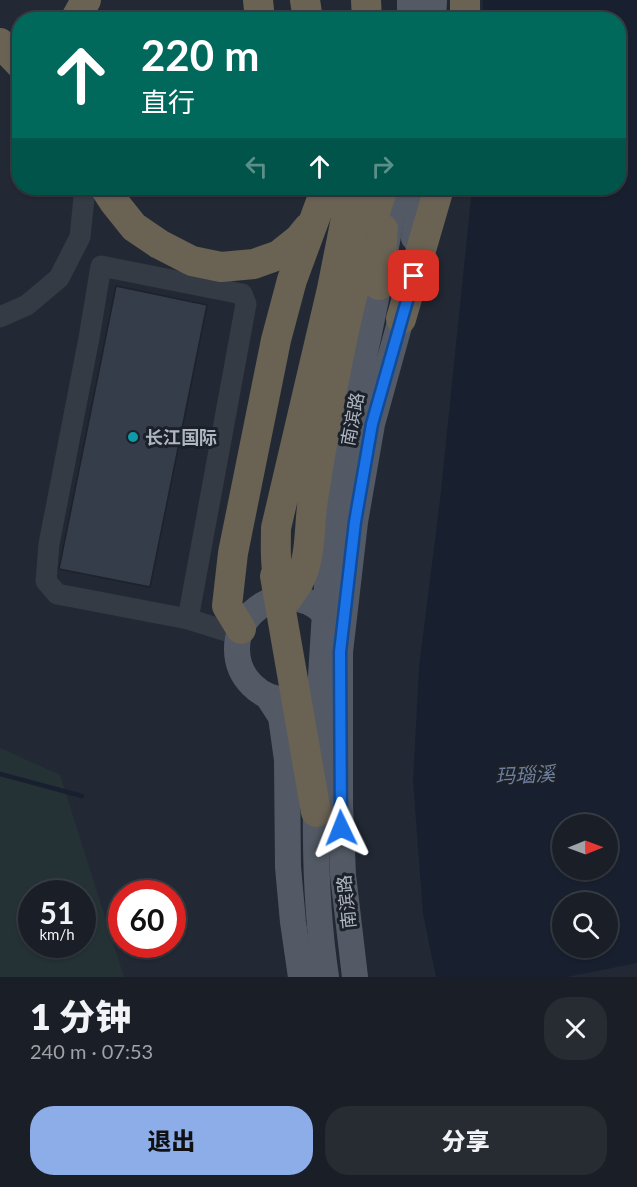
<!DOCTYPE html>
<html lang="zh">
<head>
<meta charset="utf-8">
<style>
	:root { --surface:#1a1f27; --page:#272c33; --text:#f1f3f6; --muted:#9fa2a7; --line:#383d44; --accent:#8dade9 }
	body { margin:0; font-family:Lato,"Noto Sans SC",sans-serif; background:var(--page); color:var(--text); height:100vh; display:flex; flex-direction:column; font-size:22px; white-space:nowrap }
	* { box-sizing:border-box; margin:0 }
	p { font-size:20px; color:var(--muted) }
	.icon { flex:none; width:33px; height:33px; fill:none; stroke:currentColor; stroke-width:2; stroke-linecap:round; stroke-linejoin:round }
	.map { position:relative; height:977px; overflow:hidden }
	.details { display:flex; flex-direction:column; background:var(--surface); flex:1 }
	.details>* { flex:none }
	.top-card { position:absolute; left:12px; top:12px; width:614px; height:183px; border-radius:24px; box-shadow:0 2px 4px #0004,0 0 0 2px var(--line); background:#00695c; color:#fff; overflow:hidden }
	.needle { width:39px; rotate:89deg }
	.buttons { position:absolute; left:552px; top:814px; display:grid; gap:12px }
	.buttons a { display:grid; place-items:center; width:66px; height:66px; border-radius:50%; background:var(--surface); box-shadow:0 2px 4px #0004,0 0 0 2px var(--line); font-size:30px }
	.speed { position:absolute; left:18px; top:880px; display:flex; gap:12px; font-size:30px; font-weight:700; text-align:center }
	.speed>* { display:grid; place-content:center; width:78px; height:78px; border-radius:50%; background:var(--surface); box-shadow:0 2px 4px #0004,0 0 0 2px var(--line); line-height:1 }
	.speed small { font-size:15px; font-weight:400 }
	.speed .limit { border:9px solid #d22; background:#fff; color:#111 }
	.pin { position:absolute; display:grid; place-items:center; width:51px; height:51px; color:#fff; margin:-26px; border-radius:12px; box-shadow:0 3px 9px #0006 }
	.me { position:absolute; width:66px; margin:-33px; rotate:358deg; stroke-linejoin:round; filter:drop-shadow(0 0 4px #0008) }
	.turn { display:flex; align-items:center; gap:21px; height:126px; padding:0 30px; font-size:27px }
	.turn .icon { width:78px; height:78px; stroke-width:2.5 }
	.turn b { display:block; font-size:42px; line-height:51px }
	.lanes { display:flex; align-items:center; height:57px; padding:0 30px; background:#0003; justify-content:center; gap:30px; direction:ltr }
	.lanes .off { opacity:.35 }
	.round { display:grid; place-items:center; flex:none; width:63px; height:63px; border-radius:24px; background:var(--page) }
	.headline { display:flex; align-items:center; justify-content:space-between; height:102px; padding:0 30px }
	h1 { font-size:36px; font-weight:800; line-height:45px }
	.cta { display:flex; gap:12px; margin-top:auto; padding:12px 30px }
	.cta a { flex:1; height:69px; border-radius:24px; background:var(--accent); color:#111; font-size:24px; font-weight:800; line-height:69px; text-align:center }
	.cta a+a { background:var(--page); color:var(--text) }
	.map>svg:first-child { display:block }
	.green { fill:#243235; fill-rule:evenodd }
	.water { fill:#182030; fill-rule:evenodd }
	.pier { fill:#222934 }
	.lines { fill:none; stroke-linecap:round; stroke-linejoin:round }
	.stream { stroke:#182030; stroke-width:4.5 }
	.building { fill:#353d4a; stroke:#1d222b; stroke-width:1.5 }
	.minor { stroke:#353b45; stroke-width:21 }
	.major { stroke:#535a65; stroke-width:26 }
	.highway { stroke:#6a6253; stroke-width:30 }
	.route-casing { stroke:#114b97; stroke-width:15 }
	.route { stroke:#1a73e8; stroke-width:10 }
	.culture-dot { fill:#0f9aa8; stroke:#1b2029; stroke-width:2 }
	.labels { text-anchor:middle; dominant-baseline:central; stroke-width:6; stroke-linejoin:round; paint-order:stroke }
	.street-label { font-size:18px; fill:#b0b6c1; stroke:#1b2029 }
	.poi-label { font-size:18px; font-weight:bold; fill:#b0b6c1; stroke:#1b2029; text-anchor:start }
	.water-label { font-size:20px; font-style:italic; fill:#6d7f9c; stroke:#1b2029 }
</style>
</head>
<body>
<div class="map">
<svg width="637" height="977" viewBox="0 0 637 977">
	<rect width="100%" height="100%" fill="#222934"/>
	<path class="green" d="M0,748L60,775L124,977H0ZM32,894H82V945H32Z"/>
	<path class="water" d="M483,0H637V977H436L423,914L413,781L419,667L440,500L472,188H618V20L482,19ZM562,825H608V870H562ZM562,903H608V948H562Z"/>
	<polygon class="pier" points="637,963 637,977 567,977"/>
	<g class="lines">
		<polyline class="stream" points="0,774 82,796"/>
	</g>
	<polygon class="building" points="116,286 207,305 150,587 59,569"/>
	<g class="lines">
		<g class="minor">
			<polyline points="0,317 27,305 59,278 80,237 85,188"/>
			<polyline points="188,619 246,304 242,294 101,266 89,338 49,544 46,581 57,594 188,619 239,635"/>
		</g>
		<g class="major">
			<polyline points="410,20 410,0"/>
			<polyline points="433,20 434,0"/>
			<polyline points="414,238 421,188"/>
			<circle cx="288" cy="649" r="51"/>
			<polyline points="268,697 281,717 287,760 288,867 293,922 301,977"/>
			<path d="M326,977C312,883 315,787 320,692C324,634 326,575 334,517C350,406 380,298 396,188"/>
			<polyline points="355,977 343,875 340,804 340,652 355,522 372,424 401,319 404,301"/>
		</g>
		<g class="highway">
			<polyline points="258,0 260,20"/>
			<polyline points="305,0 308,20"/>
			<polyline points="366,0 367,20"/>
			<polyline points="465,0 465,20"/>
			<polyline points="75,20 86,0"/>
			<polyline points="0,43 20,64"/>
			<polyline points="105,188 114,202 134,227 159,244 192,261 221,267 254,264 279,255 299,239 308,228"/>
			<path d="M352,188L332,289L276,528C276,551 273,579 288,598C291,593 295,588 298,583C311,560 309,531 312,507C315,484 319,462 323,439C338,355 355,269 383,188"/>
			<polyline points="379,285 383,229"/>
			<polyline points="401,319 439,188"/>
			<polyline points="275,576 316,812"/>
			<polyline points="241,629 227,606 233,553 276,340 292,280 326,188"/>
		</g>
	</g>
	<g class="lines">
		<g class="route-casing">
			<polyline id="route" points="341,828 340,652 355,522 372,424 414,276"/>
		</g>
		<use href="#route" class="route"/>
	</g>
	<circle class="culture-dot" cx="133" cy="437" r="6"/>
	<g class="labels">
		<g class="street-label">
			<text transform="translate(352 419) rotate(-79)">南滨路</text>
			<text transform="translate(346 902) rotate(-96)">南滨路</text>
		</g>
		<g class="poi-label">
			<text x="145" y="437">长江国际</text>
		</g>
		<g class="water-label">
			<text transform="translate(525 774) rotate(-3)">玛瑙溪</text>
		</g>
	</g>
</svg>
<div class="buttons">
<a><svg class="needle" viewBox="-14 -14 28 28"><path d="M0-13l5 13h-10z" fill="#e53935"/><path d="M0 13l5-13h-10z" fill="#9fa2a7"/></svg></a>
<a><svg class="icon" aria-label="search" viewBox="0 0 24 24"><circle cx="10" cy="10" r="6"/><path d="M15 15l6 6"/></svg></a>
</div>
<div class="speed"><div>51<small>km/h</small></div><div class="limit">60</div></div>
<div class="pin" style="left:414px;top:276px;background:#d93025"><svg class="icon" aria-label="arrive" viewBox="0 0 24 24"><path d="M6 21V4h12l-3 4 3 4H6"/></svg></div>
<svg class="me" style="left:341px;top:828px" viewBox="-20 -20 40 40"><path d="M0-17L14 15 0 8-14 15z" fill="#1a73e8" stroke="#fff" stroke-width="4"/></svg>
<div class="top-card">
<div class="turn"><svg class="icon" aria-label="ahead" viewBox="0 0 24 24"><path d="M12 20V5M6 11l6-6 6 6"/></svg><div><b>220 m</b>直行</div></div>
<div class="lanes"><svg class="icon off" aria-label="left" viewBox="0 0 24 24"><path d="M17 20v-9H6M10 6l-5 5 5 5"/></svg><svg class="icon" aria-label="ahead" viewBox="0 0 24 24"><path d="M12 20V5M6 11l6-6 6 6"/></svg><svg class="icon off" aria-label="right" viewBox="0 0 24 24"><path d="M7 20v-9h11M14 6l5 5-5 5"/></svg></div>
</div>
</div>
<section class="details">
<div class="headline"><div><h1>1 分钟</h1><p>240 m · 07:53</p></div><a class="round"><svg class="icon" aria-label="close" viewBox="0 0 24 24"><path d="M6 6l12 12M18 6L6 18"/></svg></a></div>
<div class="cta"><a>退出</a><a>分享</a></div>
</section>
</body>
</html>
